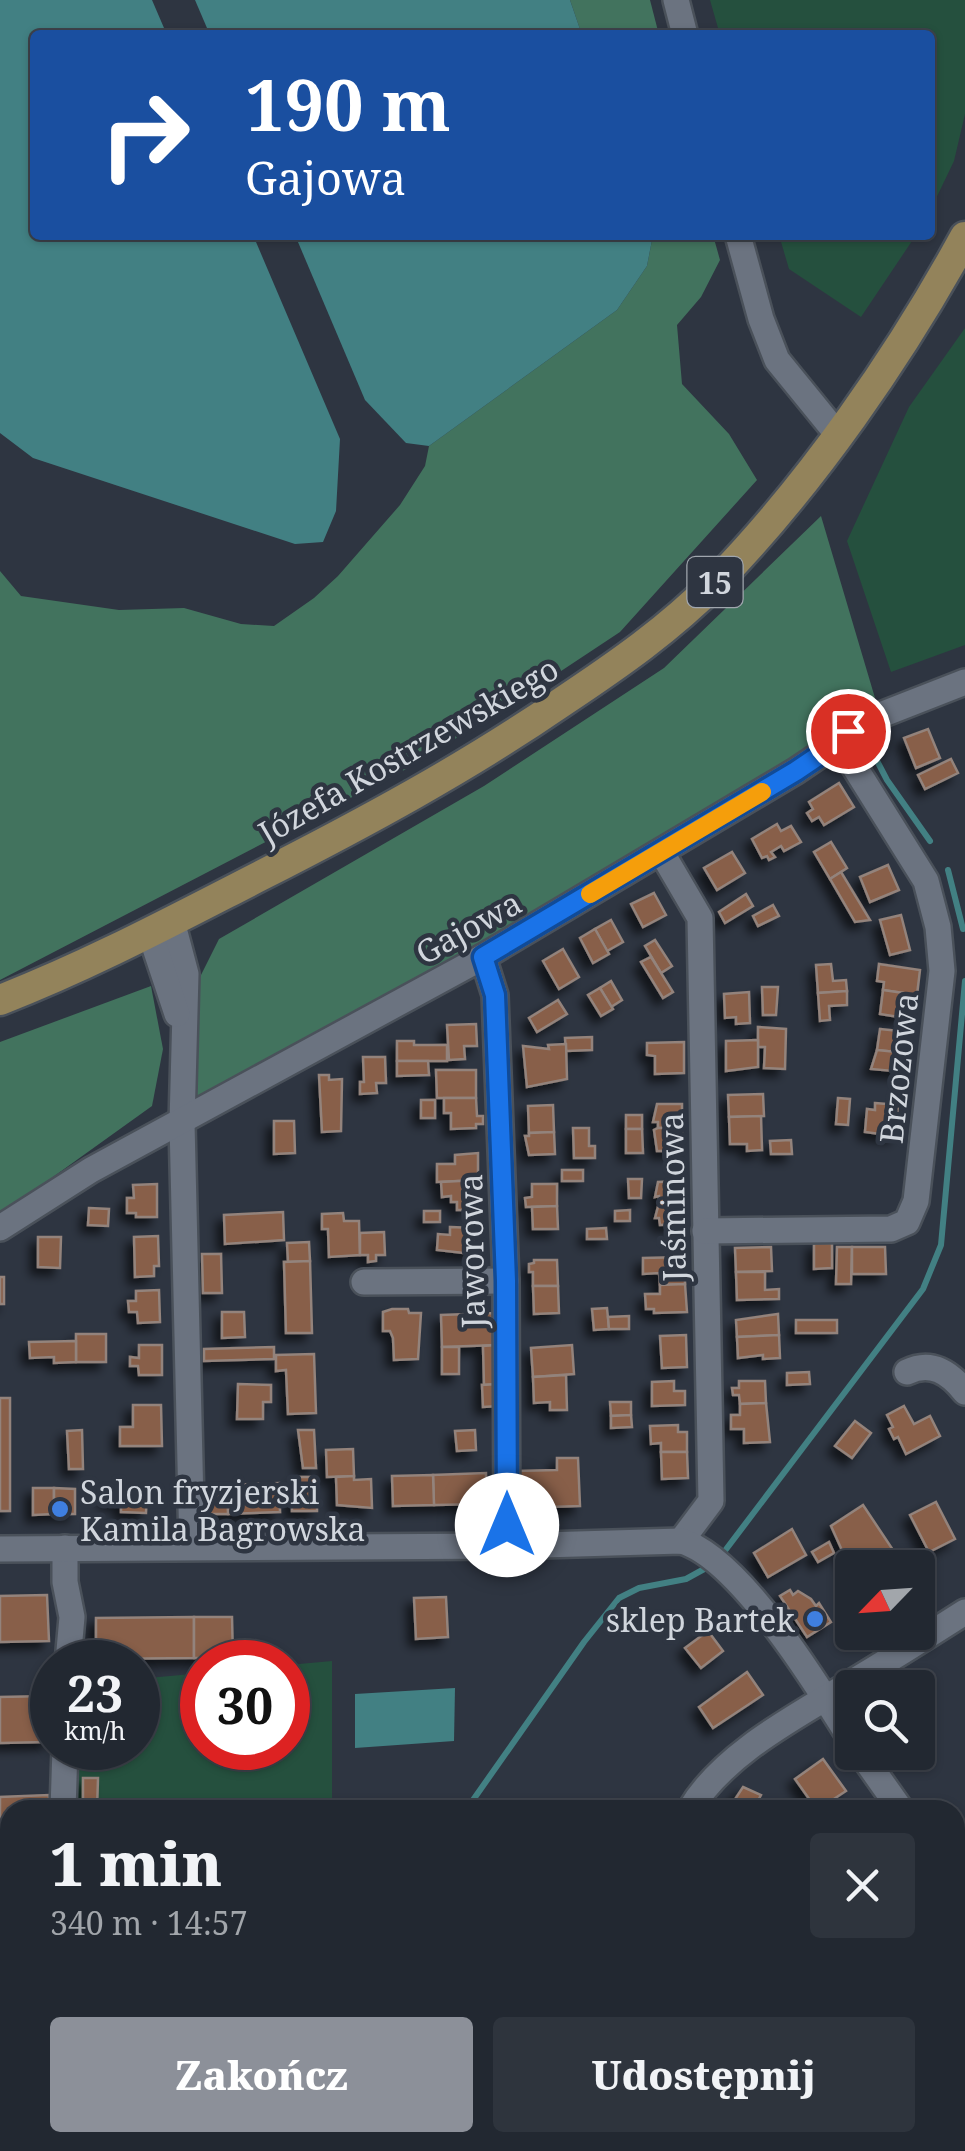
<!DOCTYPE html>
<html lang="pl">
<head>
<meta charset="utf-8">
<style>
	:root { --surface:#222831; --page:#2e343d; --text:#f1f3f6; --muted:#a2a6ab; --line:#3f444d; --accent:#8c9099 }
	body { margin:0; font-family:"Noto Serif",serif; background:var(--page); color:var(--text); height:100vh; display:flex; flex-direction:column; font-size:38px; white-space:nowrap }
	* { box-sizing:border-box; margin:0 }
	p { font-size:32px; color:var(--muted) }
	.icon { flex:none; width:55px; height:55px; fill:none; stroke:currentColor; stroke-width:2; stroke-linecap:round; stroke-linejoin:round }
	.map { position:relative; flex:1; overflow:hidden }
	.sheet { position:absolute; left:0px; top:1800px; width:965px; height:352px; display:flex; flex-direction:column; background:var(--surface); border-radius:30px 30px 0 0; box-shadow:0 2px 8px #0004,0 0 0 2px var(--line) }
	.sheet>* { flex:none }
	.guide { position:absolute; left:30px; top:30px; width:905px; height:210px; border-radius:10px; box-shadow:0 2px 8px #0004,0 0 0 2px var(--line); background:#1a4fa0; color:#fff; overflow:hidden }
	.needle { width:65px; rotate:245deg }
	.fabs { position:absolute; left:835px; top:1550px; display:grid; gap:20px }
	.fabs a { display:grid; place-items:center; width:100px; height:100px; border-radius:10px; background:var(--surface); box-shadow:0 2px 8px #0004,0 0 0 2px var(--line); font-size:50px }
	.speed { position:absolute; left:30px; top:1640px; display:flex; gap:20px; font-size:50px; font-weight:700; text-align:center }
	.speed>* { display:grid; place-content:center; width:130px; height:130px; border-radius:50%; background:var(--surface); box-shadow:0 2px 8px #0004,0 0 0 2px var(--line); line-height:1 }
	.speed small { font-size:25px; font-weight:400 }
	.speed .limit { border:15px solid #d22; background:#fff; color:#111 }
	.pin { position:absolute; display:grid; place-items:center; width:85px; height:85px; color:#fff; margin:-42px; border:5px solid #fff; border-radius:50%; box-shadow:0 2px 10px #0007 }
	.me { position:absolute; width:110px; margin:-55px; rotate:0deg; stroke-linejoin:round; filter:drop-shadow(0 0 8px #0008) }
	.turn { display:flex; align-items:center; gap:35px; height:210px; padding:0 50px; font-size:45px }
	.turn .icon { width:130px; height:130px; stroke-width:2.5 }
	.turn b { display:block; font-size:70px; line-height:85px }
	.round { display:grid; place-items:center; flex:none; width:105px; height:105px; border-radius:10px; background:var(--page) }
	.summary { display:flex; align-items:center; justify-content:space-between; height:170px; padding:0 50px }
	h1 { font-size:60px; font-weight:800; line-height:75px }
	.cta { display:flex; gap:20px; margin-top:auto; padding:20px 50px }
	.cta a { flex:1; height:115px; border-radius:10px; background:var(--accent); color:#fff; font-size:40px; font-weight:800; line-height:115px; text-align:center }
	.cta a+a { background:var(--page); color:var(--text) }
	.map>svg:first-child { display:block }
	.green { fill:#25503e }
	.forest { fill:#42735e }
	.water { fill:#428083 }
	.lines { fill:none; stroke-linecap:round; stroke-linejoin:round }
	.stream { stroke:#428083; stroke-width:6 }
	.building { fill:#885e48; stroke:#93837b; stroke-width:2.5; filter:url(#shadow) }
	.minor-casing { stroke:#4a515a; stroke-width:30 }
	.major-casing { stroke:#4a515a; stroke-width:35 }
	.minor { stroke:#6b7380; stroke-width:25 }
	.major { stroke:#93835b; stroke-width:30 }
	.route-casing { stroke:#114b97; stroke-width:25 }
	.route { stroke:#1a73e8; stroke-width:18 }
	.slow { stroke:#f59e0b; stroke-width:18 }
	.shop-dot { fill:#3f7fe0; stroke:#2e3541; stroke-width:4 }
	.labels { text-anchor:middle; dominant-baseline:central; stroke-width:9; stroke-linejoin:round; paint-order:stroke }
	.shield { fill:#2e3541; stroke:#a0a6ae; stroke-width:2.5 }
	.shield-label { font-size:30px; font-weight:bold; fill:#d1d6dd }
	.street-label { font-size:32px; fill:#d1d6dd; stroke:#2e3541 }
	.poi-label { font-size:32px; fill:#d1d6dd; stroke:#2e3541; text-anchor:start }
</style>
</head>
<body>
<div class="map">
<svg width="965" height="2151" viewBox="0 0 965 2151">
	<defs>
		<filter id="shadow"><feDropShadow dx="-7" dy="7" stdDeviation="5" flood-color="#0009"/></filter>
	</defs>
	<rect width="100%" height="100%" fill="#2e3541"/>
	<g class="green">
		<polygon points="710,0 965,0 965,114 954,161 930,211 930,35 720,35"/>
		<polygon points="779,235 916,235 861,317 789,269"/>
		<polygon points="965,328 965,645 891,672 847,541 909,407"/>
		<polygon points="332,1661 332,1810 63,1810 65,1748 138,1748 138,1679 202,1673 202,1748 288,1748 288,1665"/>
		<polygon points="0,1927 10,1927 10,2142 302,2142 303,2151 0,2151"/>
	</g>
	<g class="forest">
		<polygon points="570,0 650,0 659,35 582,35"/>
		<polygon points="653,235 713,235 720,260 701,297 677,325 682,384 729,434 757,480 620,632 546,681 414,765 0,980 0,571 21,596 119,610 184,608 241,624 274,626 314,598 338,576 400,505 425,466 429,446 617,310 647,266"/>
		<polygon points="821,516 875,698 789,761 503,931 192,1101 196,985 219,939 484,786 664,668"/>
		<polygon points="151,986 163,1049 152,1106 0,1215 0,1042"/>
	</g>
	<g class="water">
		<polygon points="0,0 152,0 167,35 35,35 35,235 253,235 340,439 336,511 323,542 295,544 33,458 0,433"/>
		<polygon points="195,0 570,0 582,35 210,35"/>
		<polygon points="295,235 653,235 647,266 617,310 429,446 406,443 365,400"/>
		<polygon points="455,1688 454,1741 355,1748 355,1694"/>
	</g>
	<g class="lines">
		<g class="stream">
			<polyline points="862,732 887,780 930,841"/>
			<polyline points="948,870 963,929"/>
			<polyline points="724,1552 923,1289 941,1245 965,981"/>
			<polyline points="466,1810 584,1642 619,1598 639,1588 686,1579 706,1568"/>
			<polyline points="0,2061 10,2063"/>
		</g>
	</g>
	<g class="building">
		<polygon points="928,729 940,758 916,768 904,738"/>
		<polygon points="951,759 958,773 925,789 918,775"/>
		<polygon points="839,783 854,807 824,825 819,817 812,821 807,813 813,809 809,802"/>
		<polygon points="777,824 781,831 791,826 801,842 784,851 781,846 771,852 775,857 769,860 767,856 762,858 752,839"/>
		<polygon points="831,842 847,868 830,879 814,852"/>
		<polygon points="732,852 745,873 717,890 704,868"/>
		<polygon points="888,865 899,890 870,902 860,877"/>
		<polygon points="841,872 870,920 855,922 830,879"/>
		<polygon points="654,893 666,915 643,927 631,904"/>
		<polygon points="746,894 753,906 725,923 719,912"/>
		<polygon points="773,905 779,916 758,926 753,916"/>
		<polygon points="901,915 910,950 890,955 880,920"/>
		<polygon points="611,920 623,942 607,951 595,929"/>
		<polygon points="595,929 609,954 593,963 580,938"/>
		<polygon points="655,940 672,966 661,973 645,946"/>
		<polygon points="563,949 579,977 559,989 543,961"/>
		<polygon points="651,957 673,992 663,998 641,962"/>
		<polygon points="831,964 833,981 846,980 847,991 818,993 816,965"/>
		<polygon points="879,964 920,970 917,995 883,990 884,982 877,981"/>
		<polygon points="611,981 622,1000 611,1007 600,988"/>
		<polygon points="762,987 778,987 776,1015 763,1015"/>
		<polygon points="600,988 613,1009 601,1016 588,995"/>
		<polygon points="883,990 917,995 914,1014 900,1012 899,1017 880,1014"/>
		<polygon points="847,991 847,1005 829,1006 830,1020 820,1021 818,993"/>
		<polygon points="749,992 750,1023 736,1024 736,1017 725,1018 724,994"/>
		<polygon points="558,1000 567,1014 537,1032 529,1018"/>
		<polygon points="476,1024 477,1046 464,1046 465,1059 449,1060 447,1025"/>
		<polygon points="758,1027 786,1029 785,1069 764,1068 765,1047 758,1047"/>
		<polygon points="880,1029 909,1032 906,1053 877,1050"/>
		<polygon points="592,1037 592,1050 566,1051 565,1038"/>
		<polygon points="758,1040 758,1067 726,1071 726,1041"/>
		<polygon points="397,1041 414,1041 414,1045 447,1045 447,1061 397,1061"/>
		<polygon points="684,1042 684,1073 655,1074 655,1056 647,1055 647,1043"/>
		<polygon points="566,1044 567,1079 527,1087 523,1046 549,1049 548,1045"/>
		<polygon points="877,1050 906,1053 904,1072 871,1069"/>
		<polygon points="363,1057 385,1057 386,1083 376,1083 377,1093 360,1094 360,1082 364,1082"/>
		<polygon points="397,1061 428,1061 429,1075 397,1076"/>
		<polygon points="436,1070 476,1070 476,1098 437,1098"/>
		<polygon points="319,1075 329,1075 329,1080 342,1079 341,1131 322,1132"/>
		<polygon points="763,1094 764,1116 729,1117 728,1095"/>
		<polygon points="444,1098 476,1098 477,1116 483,1116 483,1124 476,1124 476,1128 451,1129 451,1113 444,1113"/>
		<polygon points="838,1098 850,1099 848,1125 836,1124"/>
		<rect x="421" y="1100" width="14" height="18"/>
		<polygon points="875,1103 898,1105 895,1136 865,1132 867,1109 875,1110"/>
		<polygon points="657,1104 682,1104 682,1128 658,1128 658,1122 653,1122"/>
		<polygon points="553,1105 554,1132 529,1133 528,1106"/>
		<rect x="626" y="1115" width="16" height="14"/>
		<polygon points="761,1116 762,1150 747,1151 747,1144 730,1144 729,1117"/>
		<polygon points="274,1121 294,1121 295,1153 274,1154"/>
		<polygon points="573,1128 589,1128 589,1146 595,1146 595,1158 574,1158"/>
		<polygon points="658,1128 682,1128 682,1151 657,1151 654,1130"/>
		<polygon points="626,1129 642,1129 643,1153 626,1153"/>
		<polygon points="554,1132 555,1154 529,1155 525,1136 529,1136 529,1133"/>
		<polygon points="791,1140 792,1154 771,1154 770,1141"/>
		<polygon points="478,1153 478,1180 437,1182 437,1164 455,1164 455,1155"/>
		<rect x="562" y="1170" width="21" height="11"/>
		<polygon points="628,1179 642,1179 641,1198 629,1198"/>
		<polygon points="478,1180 479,1200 466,1200 467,1210 457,1210 457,1202 451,1202 451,1196 442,1197 441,1182"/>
		<polygon points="682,1181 683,1202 659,1203 659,1196 655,1197 658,1182"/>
		<polygon points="157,1184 157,1217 136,1217 136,1213 127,1213 127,1198 134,1198 133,1185"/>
		<polygon points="532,1184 557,1184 557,1206 526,1207 525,1198 532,1197"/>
		<polygon points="683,1202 683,1224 660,1225 659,1218 655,1218 659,1203"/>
		<polygon points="557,1206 558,1229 533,1229 532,1207"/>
		<polygon points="89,1208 109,1209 108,1226 88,1225"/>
		<polygon points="630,1210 630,1221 615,1221 615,1211"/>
		<rect x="424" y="1211" width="16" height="11"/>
		<polygon points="283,1212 284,1240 225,1244 224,1215"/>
		<polygon points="343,1213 344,1221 359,1221 360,1255 329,1257 328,1229 322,1229 322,1214"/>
		<polygon points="450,1227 474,1228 473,1254 437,1250 438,1234 450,1235"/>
		<polygon points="606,1228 607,1239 587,1239 587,1229"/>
		<polygon points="384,1232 385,1255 376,1255 376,1261 368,1262 368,1255 360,1255 360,1233"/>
		<polygon points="158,1236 159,1266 154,1266 154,1276 135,1277 134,1237"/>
		<polygon points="38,1237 61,1237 60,1268 38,1267"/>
		<polygon points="309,1242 310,1261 288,1262 287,1243"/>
		<polygon points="814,1243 832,1243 832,1268 814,1269"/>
		<polygon points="771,1247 772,1271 736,1272 735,1248"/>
		<polygon points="837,1247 852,1247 851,1284 836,1284"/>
		<polygon points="852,1247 885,1247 886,1274 852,1274"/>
		<polygon points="202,1254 221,1254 222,1293 203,1293"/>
		<polygon points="685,1257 685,1284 660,1285 659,1273 643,1274 643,1258"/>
		<polygon points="534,1260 557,1260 558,1286 533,1286 533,1272 529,1272 529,1264 534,1263"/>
		<polygon points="310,1261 312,1333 286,1333 284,1262"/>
		<polygon points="736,1272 765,1272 765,1290 779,1289 779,1299 737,1300"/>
		<rect x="0" y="1277" width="4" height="27"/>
		<polygon points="685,1284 687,1312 654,1313 654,1309 646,1309 645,1294 660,1294 660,1285"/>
		<polygon points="533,1286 558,1286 559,1313 534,1314"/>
		<polygon points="159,1290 160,1322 138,1323 137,1312 129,1312 128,1301 136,1301 136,1291"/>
		<polygon points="607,1308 609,1329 594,1330 592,1309"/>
		<polygon points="392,1309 408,1309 409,1313 421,1313 418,1359 394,1360 393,1338 390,1331 383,1331 383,1312"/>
		<polygon points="222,1312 244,1312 245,1337 222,1338"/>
		<polygon points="496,1313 497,1345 442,1347 441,1315"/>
		<polygon points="778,1314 779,1335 737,1337 736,1320"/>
		<polygon points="629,1316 629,1329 609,1329 608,1317"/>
		<rect x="796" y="1320" width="41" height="13"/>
		<rect x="76" y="1334" width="30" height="28"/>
		<polygon points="686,1335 687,1367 662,1368 660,1336"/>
		<polygon points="779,1335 780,1358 763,1359 763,1355 738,1358 737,1337"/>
		<polygon points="76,1341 76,1362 54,1363 54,1357 30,1358 29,1342"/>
		<polygon points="139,1345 162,1345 162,1375 139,1375 138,1366 130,1366 130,1357 139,1358"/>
		<polygon points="497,1345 498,1384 484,1385 483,1346"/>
		<polygon points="572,1345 574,1374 533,1377 531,1348"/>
		<polygon points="274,1347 274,1359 204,1361 204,1349"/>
		<rect x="442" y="1347" width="17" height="27"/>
		<polygon points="314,1354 316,1413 288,1414 286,1370 276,1371 276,1355"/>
		<polygon points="809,1372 810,1384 787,1385 787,1373"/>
		<polygon points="566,1375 567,1410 550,1410 550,1402 534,1403 533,1377"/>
		<polygon points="674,1381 674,1391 685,1391 685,1405 652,1406 652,1382"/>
		<polygon points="739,1381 765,1381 766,1403 740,1404 739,1395 733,1395 732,1388 739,1388"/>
		<polygon points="238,1384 271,1385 271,1402 263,1402 263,1419 237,1419"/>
		<polygon points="498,1384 499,1406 483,1407 482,1385"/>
		<rect x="0" y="1398" width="10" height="113"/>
		<polygon points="610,1402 631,1402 631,1415 611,1416"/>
		<polygon points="766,1403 770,1442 744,1443 744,1429 731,1429 731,1415 740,1415 740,1404"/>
		<polygon points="133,1405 161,1405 162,1446 120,1446 120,1427 133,1427"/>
		<polygon points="904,1406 914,1424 930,1416 940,1436 906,1454 898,1437 894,1439 889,1429 893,1427 887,1415"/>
		<polygon points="631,1415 632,1427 611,1428 611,1416"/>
		<polygon points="855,1421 871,1433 852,1458 835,1446"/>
		<polygon points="678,1425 678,1432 687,1432 687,1452 661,1452 661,1443 651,1444 650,1426"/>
		<polygon points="82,1430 83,1469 69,1469 67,1431"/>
		<polygon points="298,1430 314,1430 316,1468 303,1468"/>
		<polygon points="475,1430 476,1450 457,1451 455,1431"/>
		<polygon points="353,1449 354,1476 327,1477 326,1450"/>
		<polygon points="661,1452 687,1452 688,1478 662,1479"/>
		<polygon points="557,1458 578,1458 580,1506 517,1508 516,1471 557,1470"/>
		<polygon points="486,1473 486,1504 434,1505 433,1475"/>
		<polygon points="433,1475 434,1505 393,1506 392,1476"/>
		<polygon points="354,1476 354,1480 371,1479 372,1508 337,1505 336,1477"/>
		<polygon points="297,1477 314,1477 314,1482 317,1482 317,1511 292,1511 292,1482 297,1482"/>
		<polygon points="279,1483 280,1512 228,1514 227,1485"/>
		<polygon points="227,1485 228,1514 207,1514 206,1486"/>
		<polygon points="33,1488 54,1488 54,1514 33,1515"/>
		<polygon points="54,1488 75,1489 75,1514 54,1514"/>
		<polygon points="106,1490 121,1490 121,1501 107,1502"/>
		<polygon points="121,1490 147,1490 146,1513 121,1512"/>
		<polygon points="936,1502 955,1539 929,1552 910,1515"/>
		<polygon points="863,1505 905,1568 850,1568 831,1526"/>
		<polygon points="792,1529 806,1555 768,1577 754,1553"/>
		<polygon points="829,1542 834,1553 818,1562 812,1552"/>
		<polygon points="790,1590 793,1595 798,1591 811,1599 816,1606 819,1603 831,1622 807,1637 780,1596"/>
		<polygon points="47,1595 49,1641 0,1642 0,1596"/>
		<polygon points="446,1597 448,1637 416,1639 414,1598"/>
		<polygon points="194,1617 194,1658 96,1659 96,1618"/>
		<polygon points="194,1617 232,1617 233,1658 194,1658"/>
		<polygon points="708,1631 723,1651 701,1668 685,1648"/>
		<polygon points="747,1672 763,1695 713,1728 699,1707"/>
		<polygon points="48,1696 48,1742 0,1743 0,1697"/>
		<polygon points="823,1759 846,1791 817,1810 795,1779"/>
		<polygon points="83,1778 98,1778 97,1810 83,1810"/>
		<polygon points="743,1787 761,1795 755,1806 763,1810 728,1810"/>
		<polygon points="49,1795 49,1810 10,1810 10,1844 0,1844 0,1797"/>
	</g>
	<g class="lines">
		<g class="minor-casing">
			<g id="minor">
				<polyline points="676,0 685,35"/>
				<polyline points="738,235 761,319 777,360 838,435"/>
				<polyline points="662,853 700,918 711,1501 681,1541"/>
				<polyline points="172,921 186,974 182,1123 192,1547"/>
				<polyline points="150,933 177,1014"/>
				<polyline points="483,957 495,995 506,1281 507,1546"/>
				<polyline points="0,1228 91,1170 483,957 796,771 839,742 848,731 873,718 965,682"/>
				<polyline points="705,1231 891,1229 907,1222 916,1201 942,971 938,927 926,881 839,742"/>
				<polyline points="364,1282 506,1281"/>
				<path d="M907,1372C931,1360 950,1373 965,1392"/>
				<polyline points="65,1548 65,1582 72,1617 68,1662"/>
				<path d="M0,1549L507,1546L681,1541C739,1557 820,1689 852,1741"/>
				<polyline points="860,1752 901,1810"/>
				<polyline points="63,1810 65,1748"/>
				<path d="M690,1810C721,1756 793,1718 846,1686C886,1662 926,1637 965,1612"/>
				<polyline points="955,1902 965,1919"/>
				<polyline points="0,1927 10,1927"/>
			</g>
		</g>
		<g class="major-casing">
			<path id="major" d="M0,1000C90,965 174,920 260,876C364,823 466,768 562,702C619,664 668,630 717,581C811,484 900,356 965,237"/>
		</g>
		<use href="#minor" class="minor"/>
		<use href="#major" class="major"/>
	</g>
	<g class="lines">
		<g class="route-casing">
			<polyline id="route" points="507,1525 506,1281 495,995 483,957 796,771 839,742 848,731"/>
		</g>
		<use href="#route" class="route"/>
		<polyline class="slow" points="590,894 762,792"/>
	</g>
	<g class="shop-dot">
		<circle cx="60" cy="1509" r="10"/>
		<circle cx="815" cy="1619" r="10"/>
	</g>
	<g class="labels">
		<rect class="shield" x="687.5" y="557" width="55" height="50" rx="8"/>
		<g class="shield-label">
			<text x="715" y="582">15</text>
		</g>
		<g class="street-label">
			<text transform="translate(408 750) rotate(-30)">Józefa Kostrzewskiego</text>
			<text transform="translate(468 927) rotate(-29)">Gajowa</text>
			<text transform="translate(898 1068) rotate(-84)">Brzozowa</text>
			<text transform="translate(672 1197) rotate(-91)">Jaśminowa</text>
			<text transform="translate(471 1251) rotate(-91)">Jaworowa</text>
		</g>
		<g class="poi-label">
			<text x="80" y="1491">Salon fryzjerski<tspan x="80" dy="37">Kamila Bagrowska</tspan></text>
			<text x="795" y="1619" text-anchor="end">sklep Bartek</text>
		</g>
	</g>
</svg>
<div class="fabs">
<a><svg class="needle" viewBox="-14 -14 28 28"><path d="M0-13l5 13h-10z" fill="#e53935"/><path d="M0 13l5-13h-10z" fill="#a2a6ab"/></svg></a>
<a><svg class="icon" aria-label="search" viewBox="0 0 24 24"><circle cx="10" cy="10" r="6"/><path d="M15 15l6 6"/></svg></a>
</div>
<div class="speed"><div>23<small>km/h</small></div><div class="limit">30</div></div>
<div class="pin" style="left:848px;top:731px;background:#d93025"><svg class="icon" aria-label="arrive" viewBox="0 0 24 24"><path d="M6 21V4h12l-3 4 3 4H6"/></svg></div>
<svg class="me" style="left:507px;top:1525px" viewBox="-20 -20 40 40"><circle r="19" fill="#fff"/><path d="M0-13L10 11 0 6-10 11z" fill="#1a73e8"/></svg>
<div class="guide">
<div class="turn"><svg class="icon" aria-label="right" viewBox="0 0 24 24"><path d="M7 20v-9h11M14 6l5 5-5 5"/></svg><div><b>190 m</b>Gajowa</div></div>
</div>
<section class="sheet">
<div class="summary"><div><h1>1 min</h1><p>340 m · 14:57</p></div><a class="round"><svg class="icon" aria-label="close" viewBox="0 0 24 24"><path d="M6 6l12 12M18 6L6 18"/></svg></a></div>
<div class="cta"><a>Zakończ</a><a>Udostępnij</a></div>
</section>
</div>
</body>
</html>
